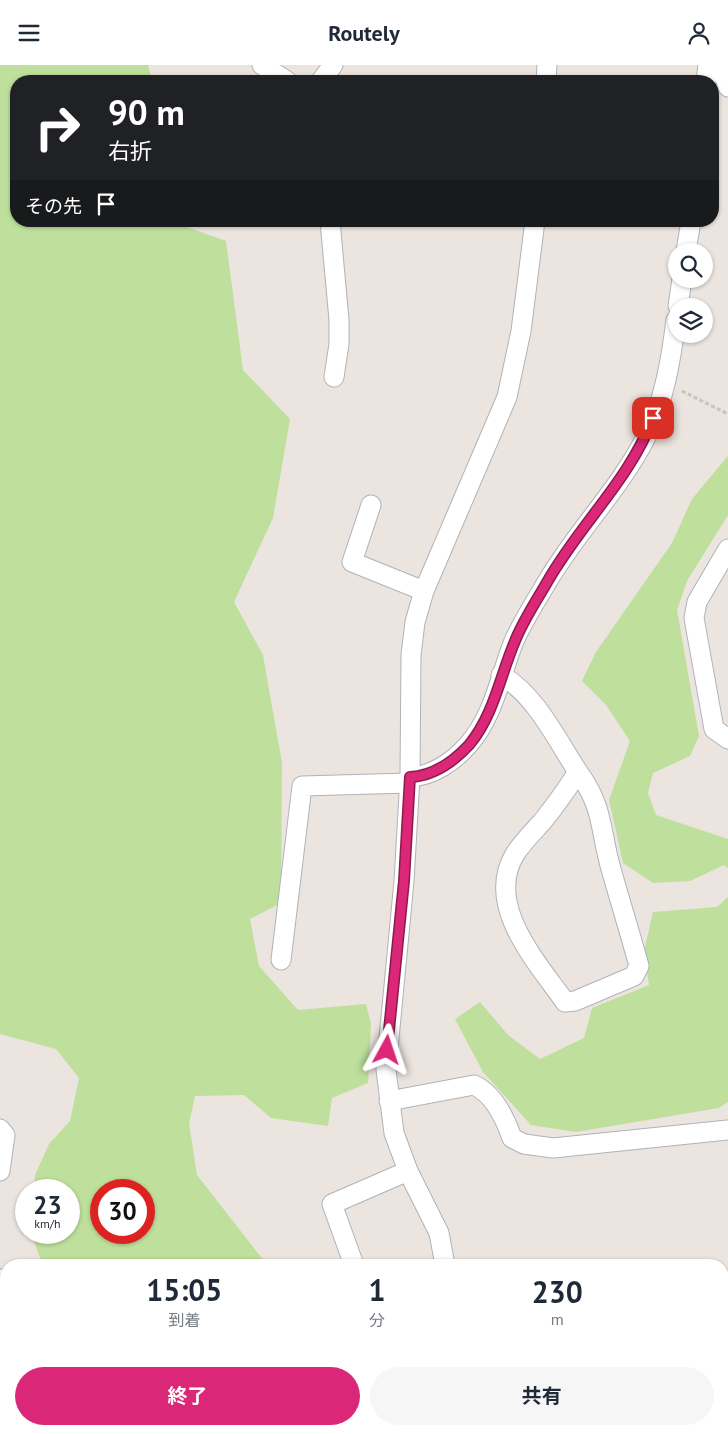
<!DOCTYPE html>
<html lang="ja">
<head>
<meta charset="utf-8">
<style>
	:root { --surface:#fff; --page:#f6f6f7; --text:#1f2937; --muted:#747a83; --accent:#db2777 }
	body { margin:0; font-family:"PT Sans","Noto Sans JP",sans-serif; background:var(--page); color:var(--text); height:100vh; display:flex; flex-direction:column; font-size:19px; white-space:nowrap }
	* { box-sizing:border-box; margin:0 }
	p { font-size:16px; color:var(--muted) }
	.icon { flex:none; width:28px; height:28px; fill:none; stroke:currentColor; stroke-width:2; stroke-linecap:round; stroke-linejoin:round }
	.map { position:relative; flex:1; overflow:hidden }
	.side { position:absolute; left:0px; top:1194px; width:729px; height:176px; display:flex; flex-direction:column; background:var(--surface); border-radius:20px 20px 0 0; box-shadow:0 1px 4px #0004 }
	.side>* { flex:none }
	.hud { position:absolute; left:10px; top:10px; width:709px; height:152px; border-radius:20px; box-shadow:0 1px 4px #0004; background:#202124; color:#fff; overflow:hidden }
	.fabs { position:absolute; left:668px; top:178px; display:grid; gap:10px }
	.fabs a { display:grid; place-items:center; width:45px; height:45px; border-radius:50%; background:var(--surface); box-shadow:0 1px 4px #0004; font-size:25px }
	.speed { position:absolute; left:15px; top:1114px; display:flex; gap:10px; font-size:25px; font-weight:700; text-align:center }
	.speed>* { display:grid; place-content:center; width:65px; height:65px; border-radius:50%; background:var(--surface); box-shadow:0 1px 4px #0004; line-height:1 }
	.speed small { font-size:12px; font-weight:400 }
	.speed .limit { border:8px solid #d22; background:#fff; color:#111 }
	.pin { position:absolute; display:grid; place-items:center; width:42px; height:42px; color:#fff; margin:-21px; border-radius:10px; box-shadow:0 2px 8px #0006 }
	.me { position:absolute; width:55px; margin:-28px; rotate:5deg; stroke-linejoin:round; filter:drop-shadow(0 0 4px #0008) }
	.turn { display:flex; align-items:center; gap:18px; height:105px; padding:0 15px; font-size:22px }
	.turn .icon { width:65px; height:65px; stroke-width:2.5 }
	.turn b { display:block; font-size:35px; line-height:42px }
	.then { display:flex; align-items:center; height:48px; padding:0 15px; background:#0003; gap:10px; font-size:19px }
	.eta { display:flex; justify-content:space-evenly; align-items:center; height:85px; text-align:center }
	.eta b { font-size:30px; font-weight:700; line-height:35px }
	.action { display:flex; gap:10px; margin-top:auto; padding:10px 15px }
	.action a { flex:1; height:58px; border-radius:30px; background:var(--accent); color:#fff; font-size:20px; font-weight:700; line-height:58px; text-align:center }
	.action a+a { background:var(--page); color:var(--text) }
	header { display:flex; justify-content:space-between; align-items:center; height:65px; padding:0 15px; background:var(--surface); font-size:22px; font-weight:700 }
	.map>svg:first-child { display:block }
	.green { fill:#bee09c; fill-rule:evenodd }
	.lines { fill:none; stroke-linecap:round; stroke-linejoin:round }
	.minor-casing { stroke:#aeb3bb; stroke-width:21 }
	.path { stroke:#c4c4c4; stroke-width:3; stroke-dasharray:4 2.5; stroke-linecap:butt }
	.minor { stroke:#fff; stroke-width:19 }
	.route-casing { stroke:#8e194d; stroke-width:12 }
	.route { stroke:#db2777; stroke-width:9 }
</style>
</head>
<body>
<header><svg class="icon" aria-label="menu" viewBox="0 0 24 24"><path d="M4 6h16M4 12h16M4 18h16"/></svg>Routely<svg class="icon" aria-label="person" viewBox="0 0 24 24"><circle cx="12" cy="8" r="4"/><path d="M4 21q1-7 8-7t8 7"/></svg></header>
<div class="map">
<svg width="728" height="1369" viewBox="0 0 728 1369">
	<rect width="100%" height="100%" fill="#ece4de"/>
	<g class="green">
		<path d="M0,0H148L152,16H16V156H180L181,160L226,176L243,305L290,354L273,453L234,537L263,590L282,698L281,838L250,854L259,901L298,945L366,939L371,959L368,1018L332,1033L328,1061L271,1053L244,1030L195,1031L189,1058L197,1110L267,1200H43L31,1170L32,1168H69V1125H34L35,1110L49,1079L70,1056L79,1013L56,984L0,969ZM101,1125H144V1168H101Z"/>
		<polygon points="728,391 728,450 687,516 677,545 699,671 690,691 653,708 648,728 656,750 728,774 728,803 724,800 690,816 653,818 623,798 609,735 630,676 606,640 582,616 596,587 672,478 692,434"/>
		<polygon points="728,832 728,1037 719,1043 576,1067 531,1060 483,1007 455,954 480,937 508,970 540,994 584,973 592,943 649,920 644,886 653,847 717,842"/>
		<polygon points="723,1251 728,1252 728,1356 723,1354"/>
		<polygon points="20,1364 279,1364 278,1369 18,1369"/>
	</g>
	<g class="lines">
		<g class="minor-casing">
			<g id="minor">
				<polyline points="262,0 287,16"/>
				<polyline points="720,0 728,22"/>
				<polyline points="321,16 333,0"/>
				<polyline points="546,16 547,0"/>
				<polyline points="706,16 708,0"/>
				<polyline points="330,156 339,255 339,279 334,312"/>
				<polyline points="686,186 691,156"/>
				<polyline points="678,241 682,214"/>
				<polyline points="371,440 352,497 424,526"/>
				<polyline points="728,484 697,537 694,553 714,664 728,674"/>
				<path d="M501,610C535,629 557,675 578,707C567,724 555,741 542,757C533,767 522,778 515,789C484,840 537,897 565,937L575,936L634,911L639,901C630,868 620,836 611,804C600,766 604,742 578,707"/>
				<path d="M410,712C433,711 454,696 468,680C494,651 500,611 514,576C523,556 536,536 547,517C577,466 619,425 646,372C664,337 671,295 676,255"/>
				<polyline points="281,895 302,721 410,718"/>
				<path d="M389,1036L474,1020C494,1029 505,1053 512,1073L524,1079L553,1083L728,1065"/>
				<polyline points="0,1064 5,1070 0,1106"/>
				<polyline points="354,1200 332,1139 408,1106"/>
				<polyline points="445,1200 439,1168 408,1106 394,1068 386,1005 404,816 410,712 411,590 415,557 424,526 507,332 521,266 535,156"/>
				<polyline points="0,1214 6,1230"/>
				<polyline points="0,1263 6,1245"/>
				<polyline points="524,1364 524,1369"/>
				<polyline points="595,1364 595,1369"/>
				<polyline points="702,1364 703,1369"/>
				<polyline points="357,1369 358,1364"/>
				<polyline points="435,1369 435,1364"/>
			</g>
		</g>
		<polyline class="path" points="682,326 728,349"/>
		<use href="#minor" class="minor"/>
	</g>
	<g class="lines">
		<g class="route-casing">
			<path id="route" d="M387,985L404,816L410,712C433,711 454,696 469,680C494,650 500,611 515,576C523,556 535,538 546,519C578,461 629,416 653,353"/>
		</g>
		<use href="#route" class="route"/>
	</g>
</svg>
<div class="fabs">
<a><svg class="icon" aria-label="search" viewBox="0 0 24 24"><circle cx="10" cy="10" r="6"/><path d="M15 15l6 6"/></svg></a>
<a><svg class="icon" aria-label="layers" viewBox="0 0 24 24"><path d="M12 4l9 5-9 5-9-5zM3 14l9 5 9-5"/></svg></a>
</div>
<div class="speed"><div>23<small>km/h</small></div><div class="limit">30</div></div>
<div class="pin" style="left:653px;top:353px;background:#d93025"><svg class="icon" aria-label="arrive" viewBox="0 0 24 24"><path d="M6 21V4h12l-3 4 3 4H6"/></svg></div>
<svg class="me" style="left:387px;top:985px" viewBox="-20 -20 40 40"><path d="M0-17L14 15 0 8-14 15z" fill="#db2777" stroke="#fff" stroke-width="4"/></svg>
<div class="hud">
<div class="turn"><svg class="icon" aria-label="right" viewBox="0 0 24 24"><path d="M7 20v-9h11M14 6l5 5-5 5"/></svg><div><b>90 m</b>右折</div></div>
<div class="then">その先<svg class="icon" aria-label="arrive" viewBox="0 0 24 24"><path d="M6 21V4h12l-3 4 3 4H6"/></svg></div>
</div>
<section class="side">
<div class="eta">
<div><b>15:05</b><p>到着</p></div>
<div><b>1</b><p>分</p></div>
<div><b>230</b><p>m</p></div>
</div>
<div class="action"><a>終了</a><a>共有</a></div>
</section>
</div>
</body>
</html>
